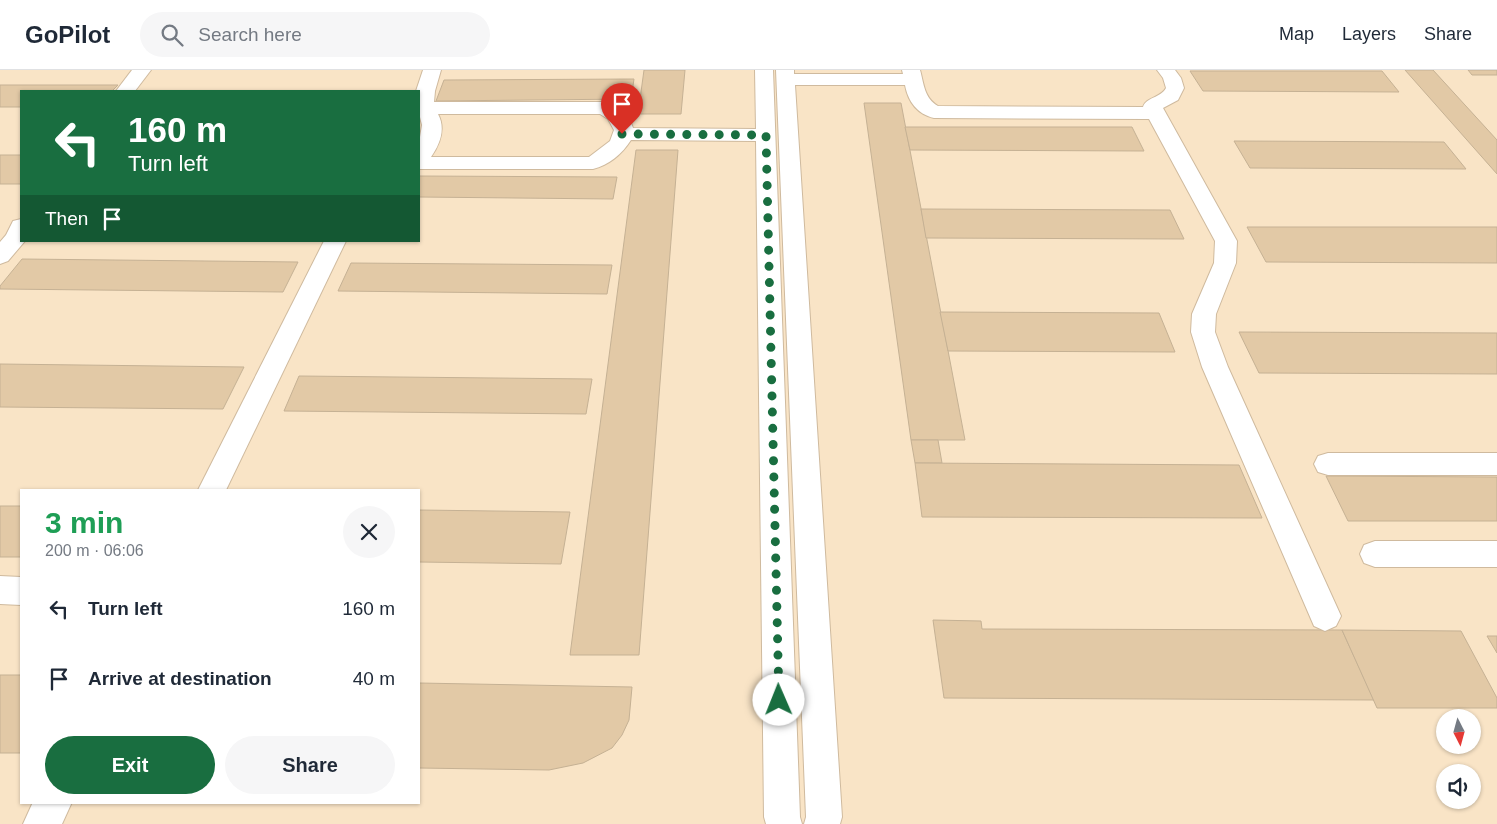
<!DOCTYPE html>
<html lang="en">
<head>
<meta charset="utf-8">
<style>
	:root { --surface:#fff; --page:#f6f6f7; --text:#1f2937; --muted:#747a83; --line:#e0e1e3; --accent:#196e40 }
	body { margin:0; font-family:Helvetica,sans-serif; background:var(--page); color:var(--text); height:100vh; display:flex; flex-direction:column; font-size:19px; white-space:nowrap }
	* { box-sizing:border-box; margin:0 }
	p { font-size:16px; color:var(--muted) }
	.icon { flex:none; width:28px; height:28px; fill:none; stroke:currentColor; stroke-width:2; stroke-linecap:round; stroke-linejoin:round }
	.map { position:relative; flex:1; overflow:hidden }
	.details { position:absolute; left:20px; top:419px; width:400px; height:315px; display:flex; flex-direction:column; background:var(--surface); border-radius:0px; box-shadow:0 1px 4px #0004 }
	.details>* { flex:none }
	.top-card { position:absolute; left:20px; top:20px; width:400px; height:152px; border-radius:0px; box-shadow:0 1px 4px #0004; background:#196e40; color:#fff; overflow:hidden }
	.needle { width:32px; rotate:174deg }
	.controls { position:absolute; left:1436px; top:639px; display:grid; gap:10px }
	.controls a { display:grid; place-items:center; width:45px; height:45px; border-radius:50%; background:var(--surface); box-shadow:0 1px 4px #0004; font-size:25px }
	.pin { position:absolute; display:grid; place-items:center; width:42px; height:42px; color:#fff; margin:-51px -21px; border-radius:50% 50% 50% 0; rotate:-45deg; box-shadow:0 0 5px #0007 }
	.pin .icon { rotate:45deg }
	.me { position:absolute; width:55px; margin:-28px; rotate:359deg; stroke-linejoin:round; filter:drop-shadow(0 0 4px #0008) }
	.turn { display:flex; align-items:center; gap:18px; height:105px; padding:0 25px; font-size:22px }
	.turn .icon { width:65px; height:65px; stroke-width:2.5 }
	.turn b { display:block; font-size:35px; line-height:42px }
	.then { display:flex; align-items:center; height:48px; padding:0 25px; background:#0003; gap:10px; font-size:19px }
	.round { display:grid; place-items:center; flex:none; width:52px; height:52px; border-radius:26px; background:var(--page) }
	.head { display:flex; align-items:center; justify-content:space-between; height:85px; padding:0 25px }
	h1 { font-size:30px; font-weight:700; line-height:38px; color:#1e9e55 }
	.action { display:flex; gap:10px; margin-top:auto; padding:10px 25px }
	.action a { flex:1; height:58px; border-radius:30px; background:var(--accent); color:#fff; font-size:20px; font-weight:700; line-height:58px; text-align:center }
	.action a+a { background:var(--page); color:var(--text) }
	ul { padding:0; list-style:none }
	li { display:flex; align-items:center; gap:15px; height:70px; padding:0 25px }
	li div { flex:1 }
	li b { display:block; font-size:19px }
	li em { font-style:normal }
	header { display:flex; align-items:center; gap:30px; box-sizing:border-box; height:70px; padding:0 25px; background:var(--surface); border-bottom:1px solid var(--line) }
	header strong { font-size:24px }
	nav { display:flex; gap:28px; margin-inline-start:auto; font-size:18px }
	.search { width:350px; height:45px; background:var(--page); display:flex; align-items:center; gap:12px; box-sizing:border-box; padding:0 18px; border-radius:28px; color:var(--muted); font-size:19px }
	.map>svg:first-child { display:block }
	.building { fill:#e2c9a6; stroke:#c5b194 }
	.lines { fill:none; stroke-linecap:round; stroke-linejoin:round }
	.minor-casing { stroke:#cfba9e; stroke-width:2 }
	.minor { fill:#fff; fill-rule:evenodd }
	.route { stroke:#196e40; stroke-width:9; stroke-dasharray:0 16.2 }
</style>
</head>
<body>
<header>
<strong>GoPilot</strong>
<div class="search"><svg class="icon" aria-label="search" viewBox="0 0 24 24"><circle cx="10" cy="10" r="6"/><path d="M15 15l6 6"/></svg>Search here</div>
<nav><a>Map</a><a>Layers</a><a>Share</a></nav>
</header>
<div class="map">
<svg width="1497" height="754" viewBox="0 0 1497 754">
	<rect width="100%" height="100%" fill="#f9e4c6"/>
	<g class="building">
		<polygon points="644,0 685,0 681,44 638,44"/>
		<polygon points="1405,0 1433,0 1497,70 1497,104"/>
		<polygon points="1468,0 1497,0 1497,5 1472,5"/>
		<polygon points="1190,1 1382,1 1399,22 1203,21"/>
		<polygon points="634,9 631,29 436,31 444,10"/>
		<polygon points="0,15 118,15 112,21 21,21 21,37 0,37"/>
		<polygon points="864,33 901,33 965,370 911,370"/>
		<polygon points="905,57 1132,57 1144,81 910,80"/>
		<polygon points="1234,71 1444,72 1466,99 1250,98"/>
		<polygon points="636,80 678,80 639,585 570,585"/>
		<rect x="0" y="85" width="21" height="29"/>
		<polygon points="419,106 617,107 613,129 419,127"/>
		<polygon points="921,139 1170,140 1184,169 926,168"/>
		<polygon points="1247,157 1497,157 1497,193 1266,192"/>
		<polygon points="22,189 298,192 283,222 0,219 0,216"/>
		<polygon points="351,193 612,195 607,224 338,221"/>
		<polygon points="940,242 1159,243 1175,282 948,281"/>
		<polygon points="1239,262 1497,263 1497,304 1259,303"/>
		<polygon points="0,294 244,297 223,339 0,337"/>
		<polygon points="299,306 592,309 586,344 284,341"/>
		<polygon points="911,370 938,370 942,393 915,393"/>
		<polygon points="915,393 1239,395 1262,448 922,447"/>
		<polygon points="1326,406 1497,407 1497,451 1348,451"/>
		<rect x="0" y="436" width="21" height="51"/>
		<polygon points="419,440 570,442 561,494 419,492"/>
		<polygon points="933,550 981,551 982,559 1342,560 1374,630 944,628"/>
		<polygon points="1342,560 1461,561 1497,628 1497,638 1377,638"/>
		<polygon points="1487,566 1497,566 1497,583"/>
		<rect x="0" y="605" width="21" height="78"/>
		<polygon points="419,613 632,617 629,650 622,665 612,678 583,693 549,700 419,698"/>
	</g>
	<g class="lines">
		<g class="minor-casing">
			<g id="minor">
				<polygon points="132,0 151,0 135,21 116,21"/>
				<path d="M423,0H441L435,21L434,32H604C617,35 629,45 633,58L756,59L755,0H773L800,747L802,754H766L764,747L756,71L631,70C622,84 609,95 593,99H419V73L422,55L419,43V21H416ZM438,44H600L608,49L614,60L610,71L589,87H431C440,74 446,59 438,44Z"/>
				<path d="M776,0H794V4H903L902,0H920C924,14 924,28 938,36L1143,37C1146,27 1161,28 1166,18L1163,8L1157,0H1175L1181,8L1184,18L1178,30L1163,38L1237,171L1236,193L1216,244L1215,262L1228,297L1341,546L1336,556L1325,561L1314,556L1202,297L1191,262L1192,244L1214,193L1215,171L1149,49L934,48C917,44 908,31 905,15H795L842,747L840,754H804L806,747Z"/>
				<polygon points="21,149 21,171 25,171 8,191 0,194 0,172 6,165 13,151"/>
				<polygon points="324,171 346,171 226,420 198,420"/>
				<polygon points="1328,383 1497,383 1497,405 1328,405 1318,402 1314,394 1318,386"/>
				<polygon points="1375,471 1497,471 1497,497 1375,497 1364,493 1360,484 1364,475"/>
				<polygon points="0,506 21,507 21,535 0,534"/>
				<polygon points="33,732 72,732 62,754 23,754"/>
			</g>
		</g>
		<use href="#minor" class="minor"/>
	</g>
	<g class="lines">
		<polyline class="route" points="622,64 766,65 779,630"/>
	</g>
</svg>
<div class="controls">
<a><svg class="needle" viewBox="-14 -14 28 28"><path d="M0-13l5 13h-10z" fill="#e53935"/><path d="M0 13l5-13h-10z" fill="#747a83"/></svg></a>
<a><svg class="icon" aria-label="sound" viewBox="0 0 24 24"><path d="M4 9h4l5-4v14l-5-4H4zM17 9q2 3 0 6"/></svg></a>
</div>
<div class="pin" style="left:622px;top:64px;background:#d93025"><svg class="icon" aria-label="arrive" viewBox="0 0 24 24"><path d="M6 21V4h12l-3 4 3 4H6"/></svg></div>
<svg class="me" style="left:779px;top:630px" viewBox="-20 -20 40 40"><circle r="19" fill="#fff"/><path d="M0-13L10 11 0 6-10 11z" fill="#196e40"/></svg>
<div class="top-card">
<div class="turn"><svg class="icon" aria-label="left" viewBox="0 0 24 24"><path d="M17 20v-9H6M10 6l-5 5 5 5"/></svg><div><b>160 m</b>Turn left</div></div>
<div class="then">Then<svg class="icon" aria-label="arrive" viewBox="0 0 24 24"><path d="M6 21V4h12l-3 4 3 4H6"/></svg></div>
</div>
<section class="details">
<div class="head"><div><h1>3 min</h1><p>200 m · 06:06</p></div><a class="round"><svg class="icon" aria-label="close" viewBox="0 0 24 24"><path d="M6 6l12 12M18 6L6 18"/></svg></a></div>
<ul>
<li><svg class="icon" aria-label="left" viewBox="0 0 24 24"><path d="M17 20v-9H6M10 6l-5 5 5 5"/></svg><div><b>Turn left</b></div><em>160 m</em></li>
<li><svg class="icon" aria-label="arrive" viewBox="0 0 24 24"><path d="M6 21V4h12l-3 4 3 4H6"/></svg><div><b>Arrive at destination</b></div><em>40 m</em></li>
</ul>
<div class="action"><a>Exit</a><a>Share</a></div>
</section>
</div>
</body>
</html>
